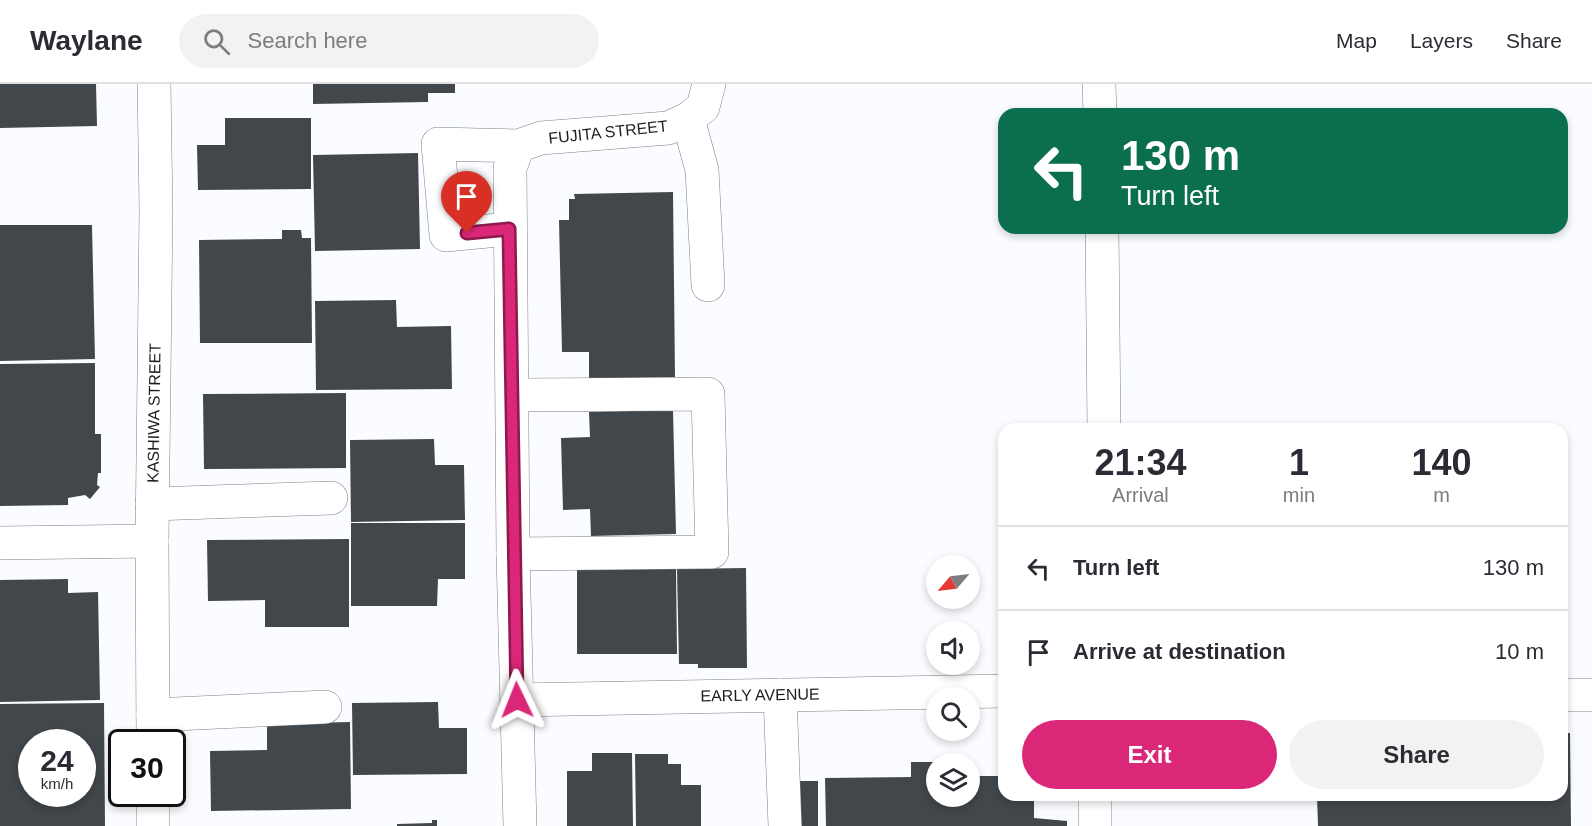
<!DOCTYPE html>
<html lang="en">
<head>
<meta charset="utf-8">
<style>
	:root { --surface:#fff; --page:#f2f2f3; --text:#2b2b33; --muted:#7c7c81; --line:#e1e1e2; --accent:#db2777 }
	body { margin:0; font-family:Helvetica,sans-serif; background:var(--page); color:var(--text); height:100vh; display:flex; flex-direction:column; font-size:22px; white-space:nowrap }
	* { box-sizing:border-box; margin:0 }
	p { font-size:20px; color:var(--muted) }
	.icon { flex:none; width:33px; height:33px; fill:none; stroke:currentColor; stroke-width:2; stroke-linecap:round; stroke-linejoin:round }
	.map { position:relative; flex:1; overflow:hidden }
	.side { position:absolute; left:998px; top:339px; width:570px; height:378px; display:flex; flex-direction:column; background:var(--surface); border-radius:18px; box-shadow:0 3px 9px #0003 }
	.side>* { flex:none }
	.guide { position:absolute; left:998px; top:24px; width:570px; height:126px; border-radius:18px; box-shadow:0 3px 9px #0003; background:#0b6e4f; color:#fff; overflow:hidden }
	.needle { width:39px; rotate:242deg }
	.tools { position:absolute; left:926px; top:471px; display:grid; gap:12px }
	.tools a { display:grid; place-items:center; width:54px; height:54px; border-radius:50%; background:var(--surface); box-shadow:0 3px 9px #0003; font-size:30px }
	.speed { position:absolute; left:18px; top:645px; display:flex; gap:12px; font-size:30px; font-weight:700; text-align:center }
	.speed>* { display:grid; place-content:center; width:78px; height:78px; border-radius:50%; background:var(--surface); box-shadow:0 3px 9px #0003; line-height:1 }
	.speed small { font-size:15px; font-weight:400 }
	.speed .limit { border:3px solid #111; border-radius:9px; background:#fff; color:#111 }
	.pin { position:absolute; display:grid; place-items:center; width:51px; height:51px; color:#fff; margin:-62px -26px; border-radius:50% 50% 50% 0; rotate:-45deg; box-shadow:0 0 6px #0007 }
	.pin .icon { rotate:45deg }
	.me { position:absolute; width:66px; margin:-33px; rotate:358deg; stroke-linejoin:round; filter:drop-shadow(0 0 4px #0008) }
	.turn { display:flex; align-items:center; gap:21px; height:126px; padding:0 24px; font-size:27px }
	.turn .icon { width:78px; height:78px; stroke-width:2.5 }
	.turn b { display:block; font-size:42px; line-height:51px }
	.eta { display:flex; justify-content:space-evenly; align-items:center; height:102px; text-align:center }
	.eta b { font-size:36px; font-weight:700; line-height:42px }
	.cta { display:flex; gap:12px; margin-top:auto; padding:12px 24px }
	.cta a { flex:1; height:69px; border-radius:36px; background:var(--accent); color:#fff; font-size:24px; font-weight:700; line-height:69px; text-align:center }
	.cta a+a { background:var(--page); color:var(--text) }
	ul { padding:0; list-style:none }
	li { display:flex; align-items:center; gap:18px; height:84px; padding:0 24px; border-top:2px solid var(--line) }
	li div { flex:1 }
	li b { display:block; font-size:22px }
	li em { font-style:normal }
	header { display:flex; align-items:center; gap:36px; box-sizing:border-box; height:84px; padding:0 30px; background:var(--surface); border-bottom:2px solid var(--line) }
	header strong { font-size:28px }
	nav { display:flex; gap:33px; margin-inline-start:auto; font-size:21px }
	.search { width:420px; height:54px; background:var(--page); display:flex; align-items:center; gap:15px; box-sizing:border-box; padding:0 21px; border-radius:33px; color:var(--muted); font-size:22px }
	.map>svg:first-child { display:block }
	.building { fill:#42474c; fill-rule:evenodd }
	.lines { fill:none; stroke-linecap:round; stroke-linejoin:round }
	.minor-casing { stroke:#7c8187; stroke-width:34 }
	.minor { stroke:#fff; stroke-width:33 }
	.route-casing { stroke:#8e194d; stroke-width:15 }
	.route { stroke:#db2777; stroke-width:10 }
	.labels { text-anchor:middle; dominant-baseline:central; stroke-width:6; stroke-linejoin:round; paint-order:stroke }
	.street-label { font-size:16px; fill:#1b1d1f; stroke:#fff }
</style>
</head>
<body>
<header>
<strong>Waylane</strong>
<div class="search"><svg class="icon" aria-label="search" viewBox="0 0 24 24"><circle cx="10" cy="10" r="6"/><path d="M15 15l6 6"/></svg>Search here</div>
<nav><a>Map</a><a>Layers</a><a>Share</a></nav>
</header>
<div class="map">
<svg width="1592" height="742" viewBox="0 0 1592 742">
	<rect width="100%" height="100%" fill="#fafcff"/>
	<g class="building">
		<polygon points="0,0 96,0 97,42 0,44"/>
		<polygon points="313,0 455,0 455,9 428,9 428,18 313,20"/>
		<polygon points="225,34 311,34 311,105 198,106 197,61 225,61"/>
		<polygon points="418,69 420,165 315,167 313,71"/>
		<polygon points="673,108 675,293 589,295 589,268 562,268 559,136 569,136 569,115 575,115 574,110"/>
		<polygon points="0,141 92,141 95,275 0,277"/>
		<polygon points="282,146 301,146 302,154 311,154 312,259 200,259 199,156 282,155"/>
		<polygon points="396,216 397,243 451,242 452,305 316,306 315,217"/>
		<polygon points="95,279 95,350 101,350 101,389 98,389 97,401 100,403 90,415 85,411 68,414 68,421 0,422 0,280"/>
		<polygon points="346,309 346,384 204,385 203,310"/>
		<polygon points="673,326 676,450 591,452 590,425 563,426 561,354 590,353 589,328"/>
		<polygon points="434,355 435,381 464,381 465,436 351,438 350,356"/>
		<polygon points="351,439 465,439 465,495 438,495 437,522 351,522"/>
		<polygon points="349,455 349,543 265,543 265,516 208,517 207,456"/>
		<polygon points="676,484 677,570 577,570 577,485"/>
		<polygon points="746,484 747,584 698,584 698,580 679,580 677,485"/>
		<polygon points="68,495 68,509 98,508 100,616 0,618 0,496"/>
		<polygon points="438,618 439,644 467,644 467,690 353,691 352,619"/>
		<path d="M104,619L105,742H0V620ZM32,658H82V710H32Z"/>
		<polygon points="350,638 351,725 211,727 210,667 267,666 267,640"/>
		<polygon points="1562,649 1570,649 1571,742 1318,742 1317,711 1562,711"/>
		<polygon points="592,669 632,669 633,742 567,742 567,687 592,687"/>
		<polygon points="635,670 668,670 668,680 681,680 681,701 701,701 701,742 636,742"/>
		<polygon points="911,678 936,678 936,712 969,712 969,692 1004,692 1004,711 1034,711 1034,734 1067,737 1067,742 826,742 825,694 911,693"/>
		<rect x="799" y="697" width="19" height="45"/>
		<polygon points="432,736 437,736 437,742 397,742 397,740 432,739"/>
	</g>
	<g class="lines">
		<g class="minor-casing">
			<g id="minor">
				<polyline points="1099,0 1100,30"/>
				<polyline points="688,35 702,86 708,201"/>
				<polyline points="1102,144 1104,345"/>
				<polyline points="509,145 446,151 438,60 518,62"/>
				<polyline points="513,311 708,310 712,468 513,470"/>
				<polyline points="152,420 331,414"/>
				<polyline points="0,459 152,457"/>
				<polyline points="780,611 785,742"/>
				<polyline points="1562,611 1592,611"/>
				<polyline points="517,616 1004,607"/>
				<polyline points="153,631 325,623"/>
				<polyline points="153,658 152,457 156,126 154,0"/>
				<polyline points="153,710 153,742"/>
				<polyline points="1095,711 1095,742"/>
				<polyline points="520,742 513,470 510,84 518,62 541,54 668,44 688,35 703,23 709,0"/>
			</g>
		</g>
		<use href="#minor" class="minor"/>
	</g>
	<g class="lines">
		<g class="route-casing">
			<path id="route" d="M467,149L509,145C513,302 513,459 517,616"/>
		</g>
		<use href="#route" class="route"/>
	</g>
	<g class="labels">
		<g class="street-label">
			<text transform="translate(608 48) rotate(-6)">FUJITA STREET</text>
			<text transform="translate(154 329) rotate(-89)">KASHIWA STREET</text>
			<text transform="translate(760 611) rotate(-1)">EARLY AVENUE</text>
		</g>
	</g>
</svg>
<div class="tools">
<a><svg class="needle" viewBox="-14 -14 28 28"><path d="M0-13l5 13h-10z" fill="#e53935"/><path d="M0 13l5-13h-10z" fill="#7c7c81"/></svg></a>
<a><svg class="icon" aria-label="sound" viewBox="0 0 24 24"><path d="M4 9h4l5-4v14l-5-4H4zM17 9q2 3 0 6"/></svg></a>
<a><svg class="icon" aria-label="search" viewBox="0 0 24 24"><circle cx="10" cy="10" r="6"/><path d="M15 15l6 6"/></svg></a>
<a><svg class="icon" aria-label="layers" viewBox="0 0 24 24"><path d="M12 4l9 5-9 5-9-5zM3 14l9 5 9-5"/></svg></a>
</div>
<div class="speed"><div>24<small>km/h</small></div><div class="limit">30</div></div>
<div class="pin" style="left:467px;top:149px;background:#d93025"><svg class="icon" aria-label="arrive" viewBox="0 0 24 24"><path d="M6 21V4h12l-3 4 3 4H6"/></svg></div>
<svg class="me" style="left:517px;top:616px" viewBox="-20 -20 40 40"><path d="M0-17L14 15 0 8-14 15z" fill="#db2777" stroke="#fff" stroke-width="4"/></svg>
<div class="guide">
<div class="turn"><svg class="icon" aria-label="left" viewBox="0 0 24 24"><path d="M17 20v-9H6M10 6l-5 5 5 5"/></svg><div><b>130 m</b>Turn left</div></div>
</div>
<section class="side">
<div class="eta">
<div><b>21:34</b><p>Arrival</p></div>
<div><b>1</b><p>min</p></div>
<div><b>140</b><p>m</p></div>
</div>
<ul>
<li><svg class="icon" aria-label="left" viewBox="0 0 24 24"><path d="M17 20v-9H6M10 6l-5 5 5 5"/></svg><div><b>Turn left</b></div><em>130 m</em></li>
<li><svg class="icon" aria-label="arrive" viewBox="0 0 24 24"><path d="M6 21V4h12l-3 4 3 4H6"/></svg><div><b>Arrive at destination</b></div><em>10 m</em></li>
</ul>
<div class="cta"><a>Exit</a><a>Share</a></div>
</section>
</div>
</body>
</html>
